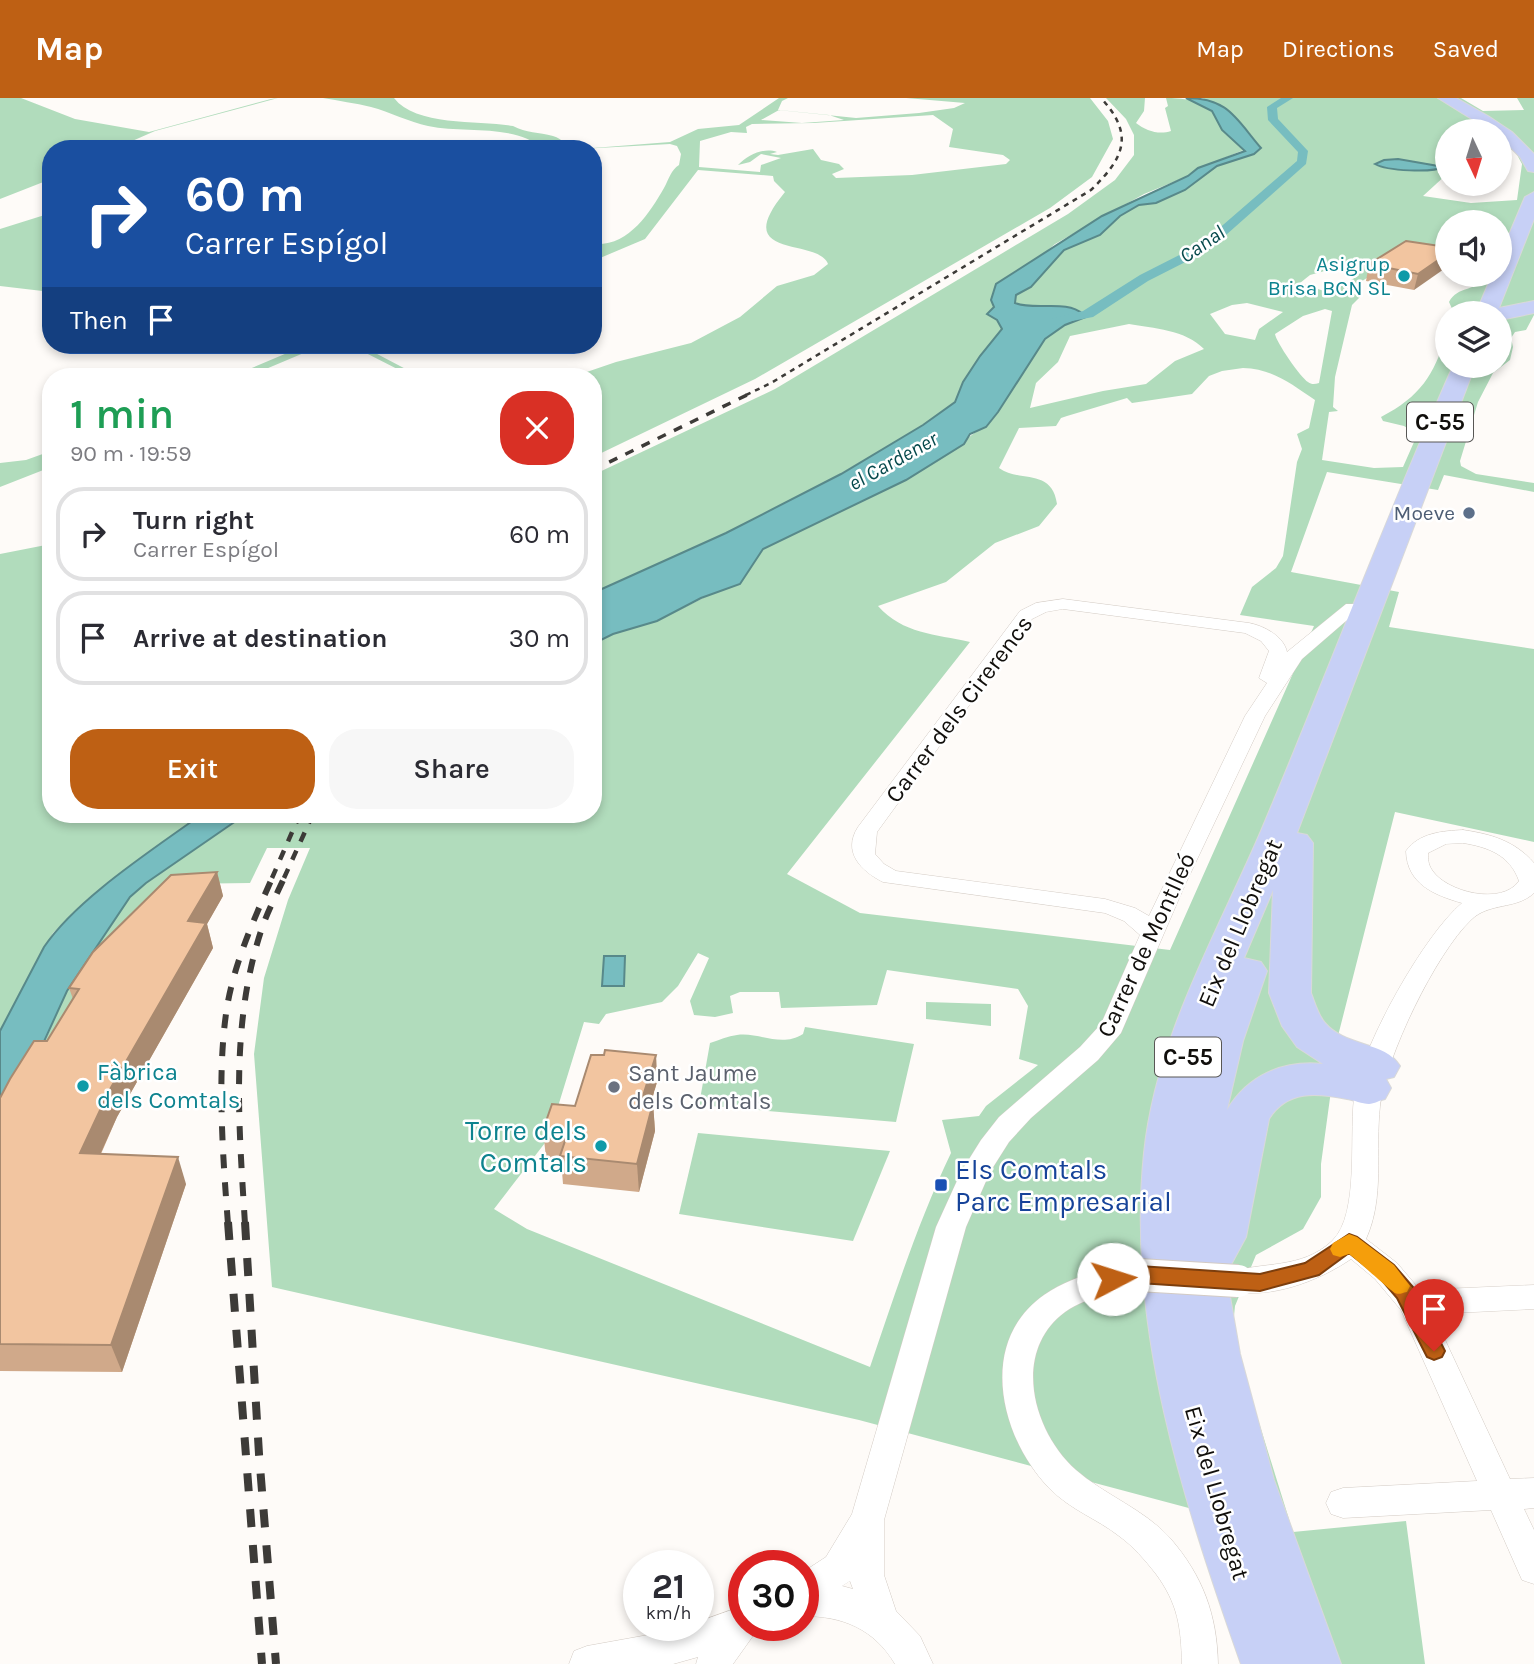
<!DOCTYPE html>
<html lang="en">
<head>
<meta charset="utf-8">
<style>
	:root { --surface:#fff; --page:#f7f7f7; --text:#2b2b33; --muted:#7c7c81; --line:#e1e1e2; --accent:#be6014 }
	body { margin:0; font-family:Karla,sans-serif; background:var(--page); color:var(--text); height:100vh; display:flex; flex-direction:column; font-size:26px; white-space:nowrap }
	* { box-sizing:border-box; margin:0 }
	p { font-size:23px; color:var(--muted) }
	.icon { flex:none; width:38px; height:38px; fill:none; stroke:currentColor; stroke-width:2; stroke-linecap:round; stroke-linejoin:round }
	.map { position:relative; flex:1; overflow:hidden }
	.side { position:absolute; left:42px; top:270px; width:560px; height:455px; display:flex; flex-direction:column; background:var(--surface); border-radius:28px; box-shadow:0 4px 10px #0003 }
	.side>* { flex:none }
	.banner { position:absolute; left:42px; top:42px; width:560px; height:214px; border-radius:28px; box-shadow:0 4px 10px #0003; background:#1a4fa0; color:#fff; overflow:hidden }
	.needle { width:46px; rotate:176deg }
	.buttons { position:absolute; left:1435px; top:21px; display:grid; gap:14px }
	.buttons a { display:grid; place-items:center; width:77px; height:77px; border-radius:50%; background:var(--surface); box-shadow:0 4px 10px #0003; font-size:35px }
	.speed { position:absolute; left:623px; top:1452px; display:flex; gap:14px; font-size:35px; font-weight:700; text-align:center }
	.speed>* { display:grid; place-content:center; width:91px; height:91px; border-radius:50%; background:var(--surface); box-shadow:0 4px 10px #0003; line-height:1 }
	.speed small { font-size:18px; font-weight:400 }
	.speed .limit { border:10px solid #d22; background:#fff; color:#111 }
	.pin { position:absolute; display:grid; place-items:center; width:60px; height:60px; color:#fff; margin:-72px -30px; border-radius:50% 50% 50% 0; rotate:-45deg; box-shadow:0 0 7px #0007 }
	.pin .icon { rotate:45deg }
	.me { position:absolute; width:77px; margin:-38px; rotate:85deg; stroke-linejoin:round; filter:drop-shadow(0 0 5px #0008) }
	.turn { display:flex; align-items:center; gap:24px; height:147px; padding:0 28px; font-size:32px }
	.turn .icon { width:91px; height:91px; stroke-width:2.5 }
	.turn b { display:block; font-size:49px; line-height:60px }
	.then { display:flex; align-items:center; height:66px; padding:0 28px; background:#0003; gap:14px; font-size:26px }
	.round { display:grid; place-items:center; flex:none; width:74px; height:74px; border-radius:28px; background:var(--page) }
	.summary { display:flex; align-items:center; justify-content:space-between; height:119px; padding:0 28px }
	h1 { font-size:42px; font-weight:600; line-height:52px; color:#1e9e55 }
	.action { display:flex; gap:14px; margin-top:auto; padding:14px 28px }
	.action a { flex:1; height:80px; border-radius:28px; background:var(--accent); color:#fff; font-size:28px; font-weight:600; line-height:80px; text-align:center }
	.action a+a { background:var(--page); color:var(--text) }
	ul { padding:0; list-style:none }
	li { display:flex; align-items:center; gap:21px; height:94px; margin:0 14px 10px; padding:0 14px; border:4px solid var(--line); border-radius:28px }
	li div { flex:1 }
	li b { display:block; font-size:26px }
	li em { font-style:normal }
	header { display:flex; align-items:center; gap:42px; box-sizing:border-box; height:98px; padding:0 35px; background:var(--accent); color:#fff }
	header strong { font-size:33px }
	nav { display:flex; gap:38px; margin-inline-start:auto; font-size:24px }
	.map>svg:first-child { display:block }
	.green { fill:#b1dcbc; fill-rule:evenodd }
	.water { fill:#77bdc0; stroke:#58898a; stroke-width:2 }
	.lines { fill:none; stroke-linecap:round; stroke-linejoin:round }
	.canal { fill:#77bdc0; fill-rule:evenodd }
	.minor-casing { stroke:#d3cbc4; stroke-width:1 }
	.trunk-casing { stroke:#d9d9d8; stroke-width:2 }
	.minor { fill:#fff; fill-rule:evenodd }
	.trunk { fill:#c7d0f6; fill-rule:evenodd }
	.rail-far4 { stroke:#3d3b38; stroke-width:2.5; stroke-dasharray:5 5; stroke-linecap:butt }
	.rail-far3 { stroke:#3d3b38; stroke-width:3.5; stroke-dasharray:9 9; stroke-linecap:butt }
	.rail-far2 { stroke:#3d3b38; stroke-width:4.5; stroke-dasharray:10 10; stroke-linecap:butt }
	.rail-far1 { stroke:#3d3b38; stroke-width:6; stroke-dasharray:14 14; stroke-linecap:butt }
	.rail { stroke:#3d3b38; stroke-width:8; stroke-dasharray:18 18; stroke-linecap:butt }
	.minor-bridge-casing { stroke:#d3cbc4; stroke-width:34; stroke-linecap:butt }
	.minor-bridge { stroke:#fff; stroke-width:32 }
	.wall { fill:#d0a98a }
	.shaded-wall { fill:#a98a70 }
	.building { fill:#f2c5a0; stroke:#a98a70; stroke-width:2 }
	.route { fill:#be6014; stroke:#7c3e0d; stroke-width:2 }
	.slow { fill:#f59e0b }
	.culture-dot { fill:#0f9aa8; stroke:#fff; stroke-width:2.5 }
	.service-dot { fill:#5c6f8a; stroke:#fff; stroke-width:2.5 }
	.worship-dot { fill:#6b7280; stroke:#fff; stroke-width:2.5 }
	.transit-dot { fill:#1a4fb4; stroke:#fff; stroke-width:2.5 }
	.labels { text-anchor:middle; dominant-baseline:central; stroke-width:5; stroke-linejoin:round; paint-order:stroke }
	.far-water-label { font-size:21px; font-style:italic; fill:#06494c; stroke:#fff }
	.far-culture-label { font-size:21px; fill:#0d838f; stroke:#fff; text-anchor:end }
	.far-service-label { font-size:21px; fill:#4e5e75; stroke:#fff; text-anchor:end }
	.shield { fill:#fff; stroke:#585755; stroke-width:2 }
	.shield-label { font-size:23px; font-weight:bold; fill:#110f0c }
	.street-label { font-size:24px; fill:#110f0c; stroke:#fff }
	.culture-label { font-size:24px; fill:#0d838f; stroke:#fff; text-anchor:start }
	.worship-label { font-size:24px; fill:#5b616d; stroke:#fff; text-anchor:start }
	.near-culture-label { font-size:28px; fill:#0d838f; stroke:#fff; text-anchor:end }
	.near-transit-label { font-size:28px; fill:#164399; stroke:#fff; text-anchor:start }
</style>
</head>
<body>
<header>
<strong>Map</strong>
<nav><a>Map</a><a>Directions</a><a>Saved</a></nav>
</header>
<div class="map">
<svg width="1534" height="1566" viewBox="0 0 1534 1566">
	<rect width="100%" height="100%" fill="#fefbf8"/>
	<g class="green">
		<polygon points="0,0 21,0 75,21 149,34 271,1 278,0 155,33 114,51 51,51 51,81 0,101"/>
		<path d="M323,0H394C416,29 481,22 513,28C526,35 539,34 553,38C563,41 567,49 579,51H544C513,25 466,36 428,28C409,24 390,14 371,9C355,5 339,3 323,0Z"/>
		<path d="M779,0H788L782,3L778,12L856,20L919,15L954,10L965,5L906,0H1090L1108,23L1113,41L1092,79L1050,110L755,281L593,359V278H575L616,264L691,245L740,219L777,188L814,177L828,166C818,139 728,163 785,94L774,83L773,78L698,72L645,141L593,163V146C628,149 649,116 664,90C669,81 671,72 679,67L681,56L677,48L670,46L580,51L670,44L698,31L739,27ZM779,12L829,17L844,22L802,25L761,22ZM933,17L953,31L949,49L1003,57L1010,62L1006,66L912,77L836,80L832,76L844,71L839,66L821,62L813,51L778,57L770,56L777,54C764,49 748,57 738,67L750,64L761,56L781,60L761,67L760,74L699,69L700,43L731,34L747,35L746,29L752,26L814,25Z"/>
		<path d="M1106,0H1145L1144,13L1136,25C1146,33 1159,37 1171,33L1165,10L1168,8L1166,0C1179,0 1205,2 1213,14C1222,28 1229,43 1246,51L1195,72L1188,78L1144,96L1055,146L995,197L991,202L1002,231C994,249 975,264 965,282C960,290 959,300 953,306C931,326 902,340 876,355C786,409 690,453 593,495V377L775,291L1068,116L1115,82L1134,57V37L1126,21Z"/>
		<path d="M1202,0H1461L1483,13L1524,12L1517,0H1534V217L1526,232L1515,234L1511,240L1513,249L1510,262L1493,275L1478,304L1460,363L1461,368L1476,376L1534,385V394L1444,377L1438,392L1327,374L1291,474L1399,494L1389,529L1534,551V744L1395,714L1339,934L1321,1066V1099L1303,1131L1256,1157L1235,1208L1232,1238L1293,1434L1406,1423L1425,1566H1248L1200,1413L859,1322L272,1189L254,956L264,880L288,802L310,750H267L250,785L177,786L17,1007L67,893L130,799L146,785L246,716H593V546L613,536L657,523L745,479L763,451L964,346C973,331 989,330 998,314C1011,294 1029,257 1045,241C1057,228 1077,223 1093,216L1060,209L1023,208L1015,205L1016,197L1031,189L1064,152L1100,137L1120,118L1139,107L1156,105L1217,68L1254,56L1261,50C1241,24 1235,13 1202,0ZM1447,33H1500V48L1515,53L1522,66L1517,102L1471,105L1423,98L1447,76ZM1447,124H1500V177H1487C1475,195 1458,187 1449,204L1454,215H1500V268H1447V236C1433,278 1421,298 1381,319L1383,323L1404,328L1415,335L1414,344L1403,369L1374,370L1322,362L1329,314L1338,313L1333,309L1335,279L1352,207L1360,199L1348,192L1400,159H1447ZM1332,171L1359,177L1330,195L1300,185L1310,177ZM1247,205L1283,214L1259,231L1255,242L1225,236L1210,216L1232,207ZM1325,211L1332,213L1319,285C1315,286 1312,287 1308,284C1301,280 1276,244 1275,236L1303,218ZM1129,226C1153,230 1186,232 1204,251L1175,263L1146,286L1103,293L1030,310L1036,285L1058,264L1070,238ZM1243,270C1273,271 1291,286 1315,302L1309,330L1297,336L1302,351L1297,364L1283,458L1276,470L1252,489L1240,517L1314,528L1170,852L860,815L787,776L970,544C935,536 903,536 878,508L946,484L995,445L1039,428L1057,406C1052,370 1020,385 999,370L1019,330L1056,328L1061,320L1067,318L1127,300L1132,305L1192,296L1209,278L1222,273ZM698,855L709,860L690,903L694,917L715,919L733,915L730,898L740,894H779L781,910L877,907L887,872L1018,891L1028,908L1019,961L1038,967L986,1008L979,1018L942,1022L951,1055C918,1124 895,1196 870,1269L527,1131L494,1111L548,1041L584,924L599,926L606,916L662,904L678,888Z"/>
		<polygon points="51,115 51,194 0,188 0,131"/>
		<polygon points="306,247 360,247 419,278 411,278 360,252 318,249 249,278 233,278"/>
		<polygon points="51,353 51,369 0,389 0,365 26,362"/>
		<polygon points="51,446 51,716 202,716 80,809 53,835 0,933 0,456"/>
		<polygon points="926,904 991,906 991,928 926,921"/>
		<path d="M805,929L914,946L896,1024L699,1007L710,945C719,942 728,938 737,937C760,934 781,950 803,936Z"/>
		<polygon points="698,1035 890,1053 853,1143 679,1116"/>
	</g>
	<g class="water">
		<path d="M1186,0C1229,0 1236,21 1261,50L1254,56L1217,68L1185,92L1156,105L1139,107L1120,118L1100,137L1064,152L1031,189L1016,197L1015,205C1036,213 1066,201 1083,216L1096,215L1065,227L1045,241L998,314L986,329L970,336L964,346L906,382L763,451L740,486L701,500L657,523L613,536L593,546V495L726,435L841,376L923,327L955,304L963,284L980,258L1002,231L997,222L987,216L994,209L991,202L996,186L1102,118L1188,78L1198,70L1245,53L1222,32L1212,13Z"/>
		<path d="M1398,61L1444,69C1432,75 1387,73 1375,66L1384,62Z"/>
		<path d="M202,716H246L146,785L130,799L67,893L0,1040V933L44,849C77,800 154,751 202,716Z"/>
		<polygon points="604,858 625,858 624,888 602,888"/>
	</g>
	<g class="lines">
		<polygon class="canal" points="1281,0 1293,0 1277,10 1278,21 1308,53 1306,66 1209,152 1148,183 1093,219 1051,227 1051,221 1083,213 1140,177 1201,146 1297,63 1298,54 1268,22 1267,9"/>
		<g class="minor-casing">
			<g id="minor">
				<path d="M1063,501L1249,525C1265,528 1284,539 1287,554L1346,506H1358L1361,510L1302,561L1265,618L1184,789L1121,935L1098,962L1031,1020L1009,1044L990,1074L966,1129L884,1422V1477L896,1513L920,1538L933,1566H895C874,1531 843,1518 803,1518V1474L826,1459L852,1416L936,1129L961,1074L981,1042L999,1019L1080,949L1101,926L1140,837L1124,823L1105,815L883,784C861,773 842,754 858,729L1020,513L1036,505ZM1063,511L1245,535L1261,543L1269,553L1259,580L1267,585L1245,618L1149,818L1135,810L1105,801L896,773L884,766L875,756L877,734L1032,521L1046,514ZM850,1483L853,1491L842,1488Z"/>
				<path d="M1463,732C1491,736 1515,743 1534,765V795C1516,812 1489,804 1471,822C1436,855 1385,960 1380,1008C1375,1053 1385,1099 1366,1141L1397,1165L1420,1192L1534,1187V1211L1433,1216L1510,1381L1534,1380V1410L1524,1411L1534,1432V1486L1522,1482L1491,1412L1343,1420L1331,1416L1326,1405L1331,1394L1343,1390L1477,1383L1401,1212L1375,1181L1351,1161C1319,1183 1265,1204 1227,1191L1223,1183L1227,1175C1263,1163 1301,1172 1332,1143C1361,1116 1348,1031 1355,993C1365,943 1424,837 1462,805C1434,797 1407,786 1406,753C1419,735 1442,733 1463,732ZM1463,745C1488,749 1510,757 1519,783C1502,808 1446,794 1432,772C1428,766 1428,761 1428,755L1446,746Z"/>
				<path d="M1139,1165L1150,1169L1154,1177L1150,1185C1120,1195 1091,1196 1065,1214C1011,1254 1033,1334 1076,1372C1106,1398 1144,1411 1170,1440C1203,1478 1217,1517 1218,1566H1182C1181,1529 1178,1506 1156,1476C1145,1462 1133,1448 1119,1438C1096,1420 1072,1413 1049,1390C1000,1339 977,1244 1044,1197C1071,1178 1107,1170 1139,1165Z"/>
				<polygon points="743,1508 744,1528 760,1528 733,1566 696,1566 698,1559 673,1566 569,1566 574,1553 587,1548 698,1528 698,1524"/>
			</g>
		</g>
		<g class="trunk-casing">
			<g id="trunk">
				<polygon points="1438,0 1456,0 1488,18 1512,34 1534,56 1534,74 1528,73 1520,59 1500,39 1500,33 1491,33"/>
				<polygon points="1534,94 1534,121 1499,210 1534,203 1534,215 1500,222 1500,215 1476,215 1492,177 1500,177 1500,158 1525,99"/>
				<path d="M1453,268H1475L1297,735L1307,737L1313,745L1311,895C1315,905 1318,917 1325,925C1345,949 1385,943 1400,968L1394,979L1386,981L1391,990L1385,1001C1380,1002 1374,1006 1369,1006C1362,1006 1354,1002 1347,1001C1317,995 1287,992 1269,1021L1246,1139L1227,1174L1229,1193L1240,1256L1274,1382L1341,1566H1241C1184,1404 1126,1230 1144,1055C1156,939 1216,838 1261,733C1326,579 1385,421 1453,268ZM1273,792L1269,895L1282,928L1297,949L1323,966C1283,962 1248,977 1227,1012L1243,943L1267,873L1261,864L1244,860Z"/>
			</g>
		</g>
		<use href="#minor" class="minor"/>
		<use href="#trunk" class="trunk"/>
		<path class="rail-far4" d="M746,297L771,285L1091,92C1124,60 1135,37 1101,0"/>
		<polyline class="rail-far3" points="593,372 749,296"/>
		<g class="rail-far2">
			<polyline points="272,780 300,716"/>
			<polyline points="284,780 313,716"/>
		</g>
		<g class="rail-far1">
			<path d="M228,1126C223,1061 217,980 226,916C232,870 254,821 273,778"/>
			<path d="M245,1126C239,1028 230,928 261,833C267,814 277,796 285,778"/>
		</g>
		<g class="rail">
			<polyline points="228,1124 262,1566"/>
			<polyline points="245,1124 259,1356 276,1566"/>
		</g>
		<g class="minor-bridge-casing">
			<polyline id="minor-bridge" points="1139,1177 1238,1183"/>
		</g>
		<use href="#minor-bridge" class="minor-bridge"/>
	</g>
	<g class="wall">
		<polygon points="1447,149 1414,192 1366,183 1369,166"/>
		<polygon points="217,774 223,798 207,826 213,850 117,1019 101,1056 186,1086 122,1274 0,1273 0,1000 47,943 73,901 69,890"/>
		<polygon points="604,957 656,957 657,984 651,1005 653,1005 655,1033 639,1094 563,1086 561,1061 546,1060 543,1032 575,1008"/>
	</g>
	<g class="shaded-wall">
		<polygon points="1447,156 1447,169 1414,192 1418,176"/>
		<polygon points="217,774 223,798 207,826 213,850 117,1019 89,1081 80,1055 188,823"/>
		<polygon points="656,957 657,984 643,1031 641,1004"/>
		<polygon points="653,1005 655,1033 639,1094 637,1066"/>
		<polygon points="178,1059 186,1086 122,1274 111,1247"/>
	</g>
	<g class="building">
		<polygon points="1406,143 1447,149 1447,156 1418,176 1369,166"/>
		<polygon points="217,774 188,823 206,825 109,993 80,1055 178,1059 111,1247 0,1246 0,1000 10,981 34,943 47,943 79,891 69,890 93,854 171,777"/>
		<polygon points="605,952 656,957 641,1004 653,1005 637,1066 560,1058 568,1034 543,1032 552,1006 575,1008 591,957 604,957"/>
	</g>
	<polygon class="route" points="1349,1136 1357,1139 1394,1167 1413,1189 1445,1253 1442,1259 1434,1262 1427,1259 1397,1200 1379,1179 1349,1155 1319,1177 1260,1193 1139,1185 1113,1189 1105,1186 1102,1181 1105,1175 1139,1168 1260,1176 1305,1165"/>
	<path class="slow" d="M1349,1136L1357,1139L1394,1167L1410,1188L1407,1194C1401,1195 1400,1197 1395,1195C1391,1193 1357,1162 1349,1156L1340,1159L1333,1157L1330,1151L1333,1145Z"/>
	<g class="culture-dot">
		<circle cx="1404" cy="178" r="7"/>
		<circle cx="83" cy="988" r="7"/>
		<circle cx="601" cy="1048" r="7"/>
	</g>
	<circle class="service-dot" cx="1469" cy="415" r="7"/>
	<circle class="worship-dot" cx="614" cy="989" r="7"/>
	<rect class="transit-dot" x="934" y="1080" width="14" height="14" rx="3.5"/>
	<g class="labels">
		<g class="far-water-label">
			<text transform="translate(1202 146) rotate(-34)">Canal</text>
			<text transform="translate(893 363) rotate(-29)">el Cardener</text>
		</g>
		<g class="far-culture-label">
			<text x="1390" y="166">Asigrup<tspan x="1390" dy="24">Brisa BCN SL</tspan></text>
		</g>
		<g class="far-service-label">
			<text x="1455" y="415">Moeve</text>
		</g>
		<g class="shield">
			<rect x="1407" y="304.5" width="66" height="39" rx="5"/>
			<rect x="1155" y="939.5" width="66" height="39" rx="5"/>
		</g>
		<g class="shield-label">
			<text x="1440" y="324">C-55</text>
			<text x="1188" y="959">C-55</text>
		</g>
		<g class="street-label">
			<text transform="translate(959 611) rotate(-53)">Carrer dels Cirerencs</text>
			<text transform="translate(1240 825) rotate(-67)">Eix del Llobregat</text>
			<text transform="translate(1146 847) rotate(-65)">Carrer de Montlleó</text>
			<text transform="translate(1217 1395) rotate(74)">Eix del Llobregat</text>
		</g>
		<g class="culture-label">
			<text x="97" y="974">Fàbrica<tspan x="97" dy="28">dels Comtals</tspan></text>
		</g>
		<g class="worship-label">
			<text x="628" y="975">Sant Jaume<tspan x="628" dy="28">dels Comtals</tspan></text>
		</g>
		<g class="near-culture-label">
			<text x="587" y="1032">Torre dels<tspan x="587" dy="32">Comtals</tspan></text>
		</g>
		<g class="near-transit-label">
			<text x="955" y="1071">Els Comtals<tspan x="955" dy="32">Parc Empresarial</tspan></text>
		</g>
	</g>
</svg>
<div class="buttons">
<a><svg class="needle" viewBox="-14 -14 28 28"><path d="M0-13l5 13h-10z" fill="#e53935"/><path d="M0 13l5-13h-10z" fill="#7c7c81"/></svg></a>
<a><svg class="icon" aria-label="sound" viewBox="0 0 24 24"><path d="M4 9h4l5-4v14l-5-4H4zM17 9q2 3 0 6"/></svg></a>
<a><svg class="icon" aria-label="layers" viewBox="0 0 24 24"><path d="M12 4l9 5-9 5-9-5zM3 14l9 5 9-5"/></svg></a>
</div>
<div class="speed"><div>21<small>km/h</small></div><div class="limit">30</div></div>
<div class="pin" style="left:1434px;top:1253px;background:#d93025"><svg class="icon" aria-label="arrive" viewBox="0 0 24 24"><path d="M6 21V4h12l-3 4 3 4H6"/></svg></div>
<svg class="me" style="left:1113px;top:1181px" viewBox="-20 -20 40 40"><circle r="19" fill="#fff"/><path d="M0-13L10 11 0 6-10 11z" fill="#be6014"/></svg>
<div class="banner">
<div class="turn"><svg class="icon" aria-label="right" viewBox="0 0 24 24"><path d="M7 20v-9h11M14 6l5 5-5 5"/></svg><div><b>60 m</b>Carrer Espígol</div></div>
<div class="then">Then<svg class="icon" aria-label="arrive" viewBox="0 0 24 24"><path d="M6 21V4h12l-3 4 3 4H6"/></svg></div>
</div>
<section class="side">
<div class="summary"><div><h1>1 min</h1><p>90 m · 19:59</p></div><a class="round" style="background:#d93025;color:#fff"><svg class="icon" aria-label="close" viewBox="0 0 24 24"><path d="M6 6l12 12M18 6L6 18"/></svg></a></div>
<ul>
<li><svg class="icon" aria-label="right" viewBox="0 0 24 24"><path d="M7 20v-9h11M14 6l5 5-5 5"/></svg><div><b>Turn right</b><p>Carrer Espígol</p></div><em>60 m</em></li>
<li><svg class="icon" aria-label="arrive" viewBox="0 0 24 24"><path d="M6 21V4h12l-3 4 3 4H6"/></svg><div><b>Arrive at destination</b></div><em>30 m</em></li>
</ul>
<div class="action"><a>Exit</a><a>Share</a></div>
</section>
</div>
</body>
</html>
